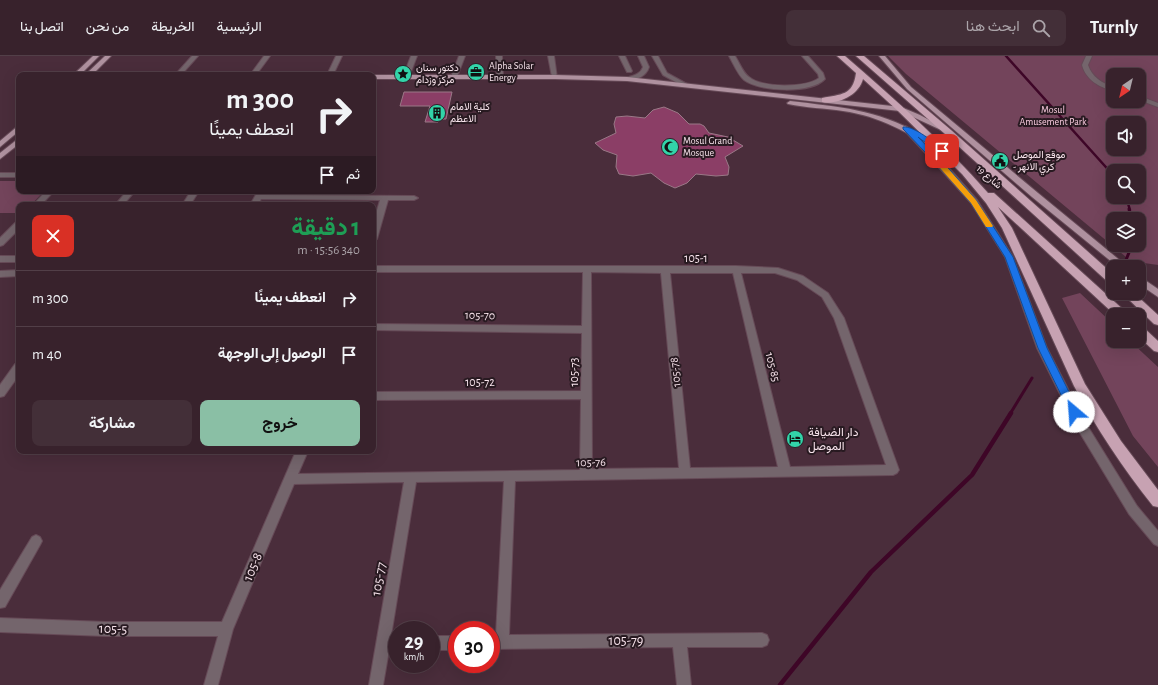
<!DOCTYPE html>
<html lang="ar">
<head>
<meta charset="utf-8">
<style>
	:root { --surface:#38222c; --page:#432f38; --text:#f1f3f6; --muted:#aba4a9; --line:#523f48; --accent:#8abfa5 }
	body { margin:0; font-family:"Alegreya Sans",Vazirmatn,sans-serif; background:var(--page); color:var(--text); direction:rtl; height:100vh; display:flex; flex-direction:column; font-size:15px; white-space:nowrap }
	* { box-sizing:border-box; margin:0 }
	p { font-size:13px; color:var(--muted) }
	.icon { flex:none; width:22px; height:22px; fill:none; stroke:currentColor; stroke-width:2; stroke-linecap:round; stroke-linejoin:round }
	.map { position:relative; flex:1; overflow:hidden; direction:ltr }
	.sheet { position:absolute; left:16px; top:146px; width:360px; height:252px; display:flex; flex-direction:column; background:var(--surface); border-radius:8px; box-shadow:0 4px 16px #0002,0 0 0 1px var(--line); direction:rtl }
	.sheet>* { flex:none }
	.guide { position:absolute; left:16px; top:16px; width:360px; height:122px; border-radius:8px; box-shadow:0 4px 16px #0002,0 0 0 1px var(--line); direction:rtl; background:#38222c; color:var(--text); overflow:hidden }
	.needle { width:26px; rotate:215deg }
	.tools { position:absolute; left:1106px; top:12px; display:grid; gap:8px }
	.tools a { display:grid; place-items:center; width:40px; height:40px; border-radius:8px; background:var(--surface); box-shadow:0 4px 16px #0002,0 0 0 1px var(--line); font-size:20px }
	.speed { position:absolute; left:388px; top:565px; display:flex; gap:8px; font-size:20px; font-weight:700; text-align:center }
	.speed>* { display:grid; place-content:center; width:52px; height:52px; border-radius:50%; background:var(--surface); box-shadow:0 4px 16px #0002,0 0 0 1px var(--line); line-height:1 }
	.speed small { font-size:10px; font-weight:400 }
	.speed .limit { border:6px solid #d22; background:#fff; color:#111 }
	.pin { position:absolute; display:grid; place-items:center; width:34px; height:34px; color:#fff; margin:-17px; border-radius:8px; box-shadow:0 2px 6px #0006 }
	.me { position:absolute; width:44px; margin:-22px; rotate:333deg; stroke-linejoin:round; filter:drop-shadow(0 0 3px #0008) }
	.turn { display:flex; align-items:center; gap:14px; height:84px; padding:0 16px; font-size:18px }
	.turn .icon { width:52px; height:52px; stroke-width:2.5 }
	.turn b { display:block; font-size:28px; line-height:34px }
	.then { display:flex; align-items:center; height:38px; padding:0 16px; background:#0003; gap:8px; font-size:15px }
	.round { display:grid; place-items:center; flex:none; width:42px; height:42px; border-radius:8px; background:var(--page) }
	.headline { display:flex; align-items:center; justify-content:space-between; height:68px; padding:0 16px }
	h1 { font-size:24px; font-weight:700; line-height:30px; color:#1e9e55 }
	.button { display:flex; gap:8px; margin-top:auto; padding:8px 16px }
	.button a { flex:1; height:46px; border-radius:8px; background:var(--accent); color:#111; font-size:16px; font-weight:700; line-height:46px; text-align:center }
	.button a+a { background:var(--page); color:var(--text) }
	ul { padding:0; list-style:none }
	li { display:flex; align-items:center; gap:12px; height:56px; padding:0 16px; border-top:1px solid var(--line) }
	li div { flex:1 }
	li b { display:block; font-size:15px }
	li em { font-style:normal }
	header { display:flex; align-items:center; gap:24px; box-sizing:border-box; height:56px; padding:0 20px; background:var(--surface); border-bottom:1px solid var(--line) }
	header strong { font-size:19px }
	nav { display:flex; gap:22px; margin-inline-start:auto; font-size:14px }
	.search { width:280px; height:36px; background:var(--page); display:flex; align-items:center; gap:10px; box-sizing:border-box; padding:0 14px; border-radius:8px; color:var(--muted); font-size:15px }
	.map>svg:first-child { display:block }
	.green { fill:#73445b; fill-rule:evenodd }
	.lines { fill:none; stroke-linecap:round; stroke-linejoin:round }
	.stream-far2 { stroke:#3e0627; stroke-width:2.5 }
	.stream-far1 { stroke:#3e0627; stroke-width:3 }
	.stream { stroke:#3e0627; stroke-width:4.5 }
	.building { fill:#8b3e66; stroke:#9a7887 }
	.minor-casing { stroke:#664a57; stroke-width:2 }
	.major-casing { stroke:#664a57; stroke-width:2 }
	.highway-casing { stroke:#664a57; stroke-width:2 }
	.minor { fill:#74656c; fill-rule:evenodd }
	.major { fill:#af919f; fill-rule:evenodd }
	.highway { fill:#c7a2b2; fill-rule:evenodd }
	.route { fill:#1a73e8; stroke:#114b97 }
	.slow { fill:#f59e0b }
	.labels { text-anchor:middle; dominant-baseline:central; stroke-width:4; stroke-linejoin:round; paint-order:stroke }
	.far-poi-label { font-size:10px; fill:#f9e5ed; stroke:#281a21; text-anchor:start }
	.far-park-label { font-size:10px; fill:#fccee2; stroke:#281a21 }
	.far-street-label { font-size:10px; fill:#f9e5ed; stroke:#281a21 }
	.street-label { font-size:12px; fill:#f9e5ed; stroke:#281a21 }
	.poi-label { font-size:12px; fill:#f9e5ed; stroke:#281a21; text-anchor:start }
	.near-street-label { font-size:14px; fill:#f9e5ed; stroke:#281a21 }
</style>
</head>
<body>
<header>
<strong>Turnly</strong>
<div class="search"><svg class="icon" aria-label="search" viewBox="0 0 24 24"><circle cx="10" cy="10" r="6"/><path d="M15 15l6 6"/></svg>ابحث هنا</div>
<nav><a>الرئيسية</a><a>الخريطة</a><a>من نحن</a><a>اتصل بنا</a></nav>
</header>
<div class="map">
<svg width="1158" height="629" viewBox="0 0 1158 629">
	<rect width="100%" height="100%" fill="#4a2d3b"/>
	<g class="green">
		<path d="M888,0H1158V209L1144,207L1138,211L906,18ZM1113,19H1139V45H1113ZM1113,67H1139V93H1113ZM1113,115H1139V141H1113ZM1113,163H1139V189H1113Z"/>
		<polygon points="0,125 19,125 19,135 44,135 31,149 19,149 19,157 0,157"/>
		<polygon points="1080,237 1113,268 1113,285 1130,285 1158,311 1158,411 1133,380 1062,242"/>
	</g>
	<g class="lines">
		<g class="stream-far2">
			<polyline points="1006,0 1113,119"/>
			<polyline points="1126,141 1130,154"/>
		</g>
		<g class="stream-far1">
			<polyline points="1129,153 1131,163"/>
			<polyline points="1126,204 1132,189"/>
			<polyline points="1010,358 1032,322"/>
		</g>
		<polyline class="stream" points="780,629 871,516 972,419 1011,357"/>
	</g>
	<g class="building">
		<polygon points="404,36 452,36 446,63 439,63 438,66 425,66 430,50 400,50"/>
		<polygon points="664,51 678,57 689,68 700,68 704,70 709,77 728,81 743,90 725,101 729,111 728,119 716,120 696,118 687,127 675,132 664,127 651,117 633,120 619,118 616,111 617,99 603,94 595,87 616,77 614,68 616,61 627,60 645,62 653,54"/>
	</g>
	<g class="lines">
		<g class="minor-casing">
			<g id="minor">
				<polygon points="192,0 198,0 181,19 175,19"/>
				<polygon points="264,0 270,0 256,19 250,19"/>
				<polygon points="336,0 342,0 333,19 327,19"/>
				<polygon points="411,0 417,0 409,21 404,22 403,21"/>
				<polygon points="459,0 465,0 457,21 452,22 451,21"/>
				<polygon points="496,0 502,0 503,21 500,23 497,21"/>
				<polygon points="548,0 554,0 557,22 552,21"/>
				<polygon points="619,0 625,0 632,15 631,16 627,16"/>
				<path d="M638,0H644L649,11C646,21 635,25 625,24V22C632,20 640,19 643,11Z"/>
				<polygon points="652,0 658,0 667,17 687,28 687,30 683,30 663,19"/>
				<path d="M729,0H735C739,6 743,17 749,21C762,32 805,32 819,22L818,18L802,0H808L823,17L825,23C811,38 760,36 744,24C738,19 733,7 729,0Z"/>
				<path d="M1086,0H1092L1088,9C1092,21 1102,27 1113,31V35C1099,31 1086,24 1082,9Z"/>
				<polygon points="1139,40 1158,47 1158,51 1139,44"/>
				<polygon points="905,70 907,71 949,112 977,144 1013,201 1047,292 1085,366 1137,450 1158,475 1158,490 1154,488 1129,458 1077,372 1037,292 1005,201 971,147 943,116 903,73 902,72"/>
				<rect x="0" y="117" width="19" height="4"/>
				<polygon points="46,135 54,135 41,149 33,149"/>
				<polygon points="127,135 135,135 123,149 115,149"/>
				<polygon points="191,135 199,135 190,149 182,149"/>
				<polygon points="258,135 266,135 264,139 414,140 418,142 414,144 388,144 377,183 373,186 373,168 380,144 261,143 258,149 250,149"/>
				<polygon points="19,165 19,173 3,189 0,190 0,182 16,166"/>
				<rect x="0" y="200" width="19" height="6"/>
				<path d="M373,210H736L778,212L803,220L828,237L844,262L899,414L897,417L893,419L515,425L509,579L762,577L767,579L769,584L767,589L762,591H687L691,629H677L673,591L491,593V579H496L504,425L416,426L391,580H397V594H389L383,629H369L404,426L294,428L233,573L218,629H204L218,580H106L0,576V562L106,566H222L296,395H308L298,418L580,414L581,343L373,344V336L581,335L582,277L373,274V268L582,270L583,216H373ZM591,216L661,217L679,412L592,413ZM670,217H733L778,411L690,412ZM741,217H775L797,224L822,241L834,262L886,409L790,411Z"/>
				<polygon points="19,214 19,220 0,221 0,215"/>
				<polygon points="19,307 19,319 4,340 0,341 0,329 15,308"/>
				<polygon points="36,479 40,481 42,485 40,489 5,551 0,552 0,534 32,481"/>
				<rect x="431" y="580" width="26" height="14"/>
			</g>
		</g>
		<g class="major-casing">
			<g id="major">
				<polygon points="93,0 99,0 80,19 73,19"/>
				<polygon points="105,0 111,0 92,19 85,19"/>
				<polygon points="879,0 885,0 911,31 1038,137 1128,211 1118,211 1032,141 907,33"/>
				<polygon points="373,19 555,19 627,21 901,51 920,59 946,73 941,74 900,55 627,25 555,23 373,23"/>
				<path d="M790,45C839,51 876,53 920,78C928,83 939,88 946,95L945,97H939C910,77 879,60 843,55C825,52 806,52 788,48L787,47Z"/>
				<polygon points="19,69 19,75 0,91 0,85"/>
				<polygon points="19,82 19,88 0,103 0,97"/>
				<polygon points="1139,220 1158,233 1158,241 1139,228"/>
			</g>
		</g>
		<g class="highway-casing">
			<g id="highway">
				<path d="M837,0H845C895,43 945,88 988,137H994L1126,256L1128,259H1115L998,151L1012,172L1085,328L1121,385L1158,434V451L1153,450C1123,412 1096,372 1074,330L1002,172L986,147L962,118L898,55L863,23C859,39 838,49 822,46V42C841,38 853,40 856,17Z"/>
				<polygon points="856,0 864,0 951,74 1113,218 1113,228 1109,227 945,78"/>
				<polygon points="1122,237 1134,237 1158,259 1158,269 1154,268"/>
				<polygon points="1139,270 1143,271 1158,285 1158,296 1154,295 1139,281"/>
			</g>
		</g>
		<use href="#minor" class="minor"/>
		<use href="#major" class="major"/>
		<use href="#highway" class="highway"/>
	</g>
	<path class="route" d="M903,71C915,70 934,87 944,94V97H939L918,81L949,113L976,144L1013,201L1047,292L1079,356L1077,359H1071L1038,292L1005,201L971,147L944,116L903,73Z"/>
	<polygon class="slow" points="940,109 945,109 976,144 993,170 992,171 986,171 971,147 940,112"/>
	<defs>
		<g id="office-disc" transform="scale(0.9)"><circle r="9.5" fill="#32d4a9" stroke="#281a21"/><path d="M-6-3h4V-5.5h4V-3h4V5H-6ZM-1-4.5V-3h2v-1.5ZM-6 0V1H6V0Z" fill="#111"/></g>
		<g id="sight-disc" transform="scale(0.9)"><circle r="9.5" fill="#32d4a9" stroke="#281a21"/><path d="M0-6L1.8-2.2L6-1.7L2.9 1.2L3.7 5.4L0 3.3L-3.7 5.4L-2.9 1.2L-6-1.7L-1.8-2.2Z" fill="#111"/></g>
		<g id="building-disc" transform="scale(0.9)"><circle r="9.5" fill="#32d4a9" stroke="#281a21"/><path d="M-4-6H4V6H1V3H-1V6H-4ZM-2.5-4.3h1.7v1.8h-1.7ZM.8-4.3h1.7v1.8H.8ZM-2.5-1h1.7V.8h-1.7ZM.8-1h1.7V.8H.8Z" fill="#111"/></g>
		<g id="mosque-disc" transform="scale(0.9)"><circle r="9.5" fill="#32d4a9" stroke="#281a21"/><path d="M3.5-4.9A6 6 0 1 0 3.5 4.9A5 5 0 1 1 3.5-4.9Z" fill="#111"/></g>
		<g id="civic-disc" transform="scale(0.9)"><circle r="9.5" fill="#32d4a9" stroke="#281a21"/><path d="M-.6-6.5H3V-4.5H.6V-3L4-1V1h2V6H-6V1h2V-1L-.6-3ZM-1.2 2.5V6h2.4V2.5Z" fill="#111"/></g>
		<g id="hotel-disc" transform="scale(0.9)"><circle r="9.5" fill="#32d4a9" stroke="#281a21"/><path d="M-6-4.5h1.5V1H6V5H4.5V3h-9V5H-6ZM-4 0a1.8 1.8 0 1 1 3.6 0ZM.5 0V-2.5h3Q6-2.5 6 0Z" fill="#111"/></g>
	</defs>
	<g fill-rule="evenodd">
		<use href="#office-disc" x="476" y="16"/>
		<use href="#sight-disc" x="403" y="18"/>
		<use href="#building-disc" x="437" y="57"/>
		<use href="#mosque-disc" x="670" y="91"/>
		<use href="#civic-disc" x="1000" y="105"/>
		<use href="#hotel-disc" x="795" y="383"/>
	</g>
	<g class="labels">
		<g class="far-poi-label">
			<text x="489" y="10">Alpha Solar<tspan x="489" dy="12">Energy</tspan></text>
			<text x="416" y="12">دكتور سنان<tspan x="416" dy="12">مركز وزدام</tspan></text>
			<text x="450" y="51">كلية الامام<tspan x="450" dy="12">الاعظم</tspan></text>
			<text x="683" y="85">Mosul Grand<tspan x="683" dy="12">Mosque</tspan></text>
			<text x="1013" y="99">موقع الموصل<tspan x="1013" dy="12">- كري الانهر</tspan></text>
		</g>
		<g class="far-park-label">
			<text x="1053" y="54">Mosul<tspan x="1053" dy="12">Amusement Park</tspan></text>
		</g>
		<g class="far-street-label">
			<text transform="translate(989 121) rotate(41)">شارع 19</text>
		</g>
		<g class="street-label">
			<text x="696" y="202">105-1</text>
			<text transform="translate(480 259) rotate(1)">105-70</text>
			<text transform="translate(773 311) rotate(76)">105-85</text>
			<text transform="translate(574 316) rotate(-90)">105-73</text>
			<text transform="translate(675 316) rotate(-96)">105-78</text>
			<text x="480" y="326">105-72</text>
			<text transform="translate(591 406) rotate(-1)">105-76</text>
		</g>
		<g class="poi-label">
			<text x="808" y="376">دار الضيافة<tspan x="808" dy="14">الموصل</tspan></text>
		</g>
		<g class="near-street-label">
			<text transform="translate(253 511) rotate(-67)">105-8</text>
			<text transform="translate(379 523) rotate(-80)">105-77</text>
			<text transform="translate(113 573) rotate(1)">105-5</text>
			<text x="626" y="585">105-79</text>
		</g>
	</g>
</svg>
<div class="tools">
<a><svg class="needle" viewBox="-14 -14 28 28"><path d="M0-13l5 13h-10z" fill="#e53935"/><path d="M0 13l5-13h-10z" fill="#aba4a9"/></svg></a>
<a><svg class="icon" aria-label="sound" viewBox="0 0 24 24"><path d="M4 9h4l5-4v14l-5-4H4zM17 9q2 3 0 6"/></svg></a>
<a><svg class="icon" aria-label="search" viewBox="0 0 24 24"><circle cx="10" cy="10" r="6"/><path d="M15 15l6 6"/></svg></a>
<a><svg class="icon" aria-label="layers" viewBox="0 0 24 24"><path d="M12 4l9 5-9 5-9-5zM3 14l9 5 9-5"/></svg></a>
<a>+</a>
<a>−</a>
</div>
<div class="speed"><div>29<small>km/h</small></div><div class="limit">30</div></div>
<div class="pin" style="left:942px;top:95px;background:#d93025"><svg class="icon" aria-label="arrive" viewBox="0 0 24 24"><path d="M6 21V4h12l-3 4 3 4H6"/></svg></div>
<svg class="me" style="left:1074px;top:356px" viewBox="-20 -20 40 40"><circle r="19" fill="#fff"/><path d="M0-13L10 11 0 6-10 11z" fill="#1a73e8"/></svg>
<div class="guide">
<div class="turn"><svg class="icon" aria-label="right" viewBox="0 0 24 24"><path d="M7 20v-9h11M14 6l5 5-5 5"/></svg><div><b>300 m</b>انعطف يمينًا</div></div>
<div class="then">ثم<svg class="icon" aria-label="arrive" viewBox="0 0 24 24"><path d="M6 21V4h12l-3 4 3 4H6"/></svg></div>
</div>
<section class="sheet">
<div class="headline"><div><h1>1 دقيقة</h1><p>340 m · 15:56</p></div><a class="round" style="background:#d93025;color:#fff"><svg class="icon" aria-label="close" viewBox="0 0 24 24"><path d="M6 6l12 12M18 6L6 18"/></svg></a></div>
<ul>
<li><svg class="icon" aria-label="right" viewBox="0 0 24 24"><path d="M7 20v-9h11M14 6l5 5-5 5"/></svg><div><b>انعطف يمينًا</b></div><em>300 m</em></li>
<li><svg class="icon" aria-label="arrive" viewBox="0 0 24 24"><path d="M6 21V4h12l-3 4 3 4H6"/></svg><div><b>الوصول إلى الوجهة</b></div><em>40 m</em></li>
</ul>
<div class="button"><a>خروج</a><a>مشاركة</a></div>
</section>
</div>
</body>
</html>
